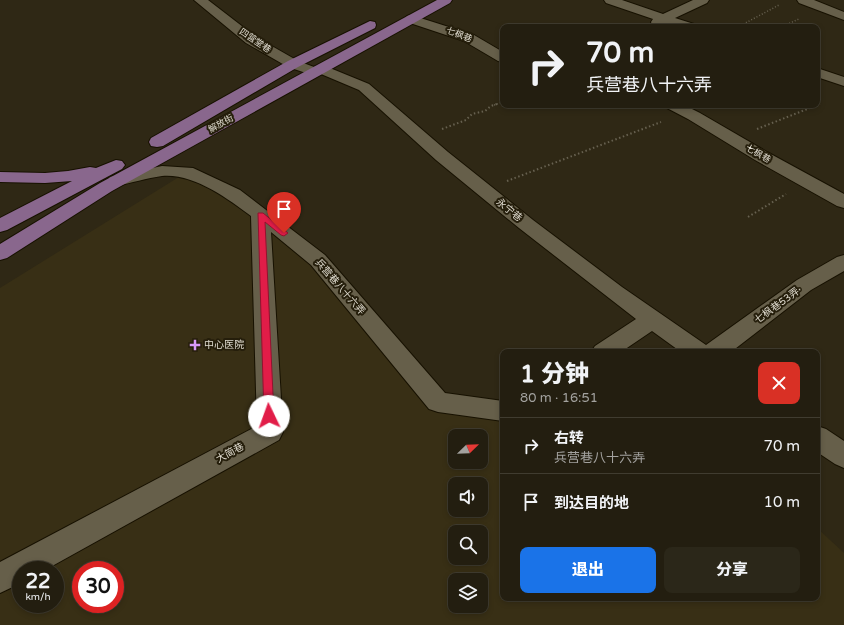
<!DOCTYPE html>
<html lang="zh">
<head>
<meta charset="utf-8">
<style>
	:root { --surface:#231e10; --page:#2b2719; --text:#f1f3f6; --muted:#a3a29f; --line:#403c30; --accent:#1a73e8 }
	body { margin:0; font-family:"Varela Round","Noto Sans SC",sans-serif; background:var(--page); color:var(--text); height:100vh; display:flex; flex-direction:column; font-size:15px; white-space:nowrap }
	* { box-sizing:border-box; margin:0 }
	p { font-size:13px; color:var(--muted) }
	.icon { flex:none; width:22px; height:22px; fill:none; stroke:currentColor; stroke-width:2; stroke-linecap:round; stroke-linejoin:round }
	.map { position:relative; flex:1; overflow:hidden }
	.panel { position:absolute; left:500px; top:349px; width:320px; height:252px; display:flex; flex-direction:column; background:var(--surface); border-radius:8px; box-shadow:0 2px 6px #0003,0 0 0 1px var(--line) }
	.panel>* { flex:none }
	.top-card { position:absolute; left:500px; top:24px; width:320px; height:84px; border-radius:8px; box-shadow:0 2px 6px #0003,0 0 0 1px var(--line); background:#231e10; color:var(--text); overflow:hidden }
	.needle { width:26px; rotate:67deg }
	.buttons { position:absolute; left:448px; top:429px; display:grid; gap:8px }
	.buttons a { display:grid; place-items:center; width:40px; height:40px; border-radius:8px; background:var(--surface); box-shadow:0 2px 6px #0003,0 0 0 1px var(--line); font-size:20px }
	.speed { position:absolute; left:12px; top:561px; display:flex; gap:8px; font-size:20px; font-weight:700; text-align:center }
	.speed>* { display:grid; place-content:center; width:52px; height:52px; border-radius:50%; background:var(--surface); box-shadow:0 2px 6px #0003,0 0 0 1px var(--line); line-height:1 }
	.speed small { font-size:10px; font-weight:400 }
	.speed .limit { border:6px solid #d22; background:#fff; color:#111 }
	.pin { position:absolute; display:grid; place-items:center; width:34px; height:34px; color:#fff; margin:-41px -17px; border-radius:50% 50% 50% 0; rotate:-45deg; box-shadow:0 0 4px #0007 }
	.pin .icon { rotate:45deg }
	.me { position:absolute; width:44px; margin:-22px; rotate:357deg; stroke-linejoin:round; filter:drop-shadow(0 0 3px #0008) }
	.turn { display:flex; align-items:center; gap:14px; height:84px; padding:0 20px; font-size:18px }
	.turn .icon { width:52px; height:52px; stroke-width:2.5 }
	.turn b { display:block; font-size:28px; line-height:34px }
	.round { display:grid; place-items:center; flex:none; width:42px; height:42px; border-radius:8px; background:var(--page) }
	.summary { display:flex; align-items:center; justify-content:space-between; height:68px; padding:0 20px }
	h1 { font-size:24px; font-weight:800; line-height:30px }
	.primary-button { display:flex; gap:8px; margin-top:auto; padding:8px 20px }
	.primary-button a { flex:1; height:46px; border-radius:8px; background:var(--accent); color:#fff; font-size:16px; font-weight:800; line-height:46px; text-align:center }
	.primary-button a+a { background:var(--page); color:var(--text) }
	ul { padding:0; list-style:none }
	li { display:flex; align-items:center; gap:12px; height:56px; padding:0 20px; border-top:1px solid var(--line) }
	li div { flex:1 }
	li b { display:block; font-size:15px }
	li em { font-style:normal }
	.map>svg:first-child { display:block }
	.built { fill:#382f15; fill-rule:evenodd }
	.lines { fill:none; stroke-linecap:round; stroke-linejoin:round }
	.minor-casing { stroke:#171101; stroke-width:2 }
	.major-casing { stroke:#171101; stroke-width:2 }
	.path-far1 { stroke:#676150; stroke-width:1.5; stroke-dasharray:1 2; stroke-linecap:butt }
	.path { stroke:#676150; stroke-width:2; stroke-dasharray:1.5 2.5; stroke-linecap:butt }
	.minor { fill:#665f4a; fill-rule:evenodd }
	.major { fill:#89678d; fill-rule:evenodd }
	.route { fill:#e11d48; stroke:#92132f }
	.poi-dot { fill:#d99af7; stroke:#251e0b; stroke-width:1.5 }
	.labels { text-anchor:middle; dominant-baseline:central; stroke-width:4; stroke-linejoin:round; paint-order:stroke }
	.far-street-label { font-size:9px; fill:#e0dcd0; stroke:#251e0b }
	.street-label { font-size:10px; fill:#e0dcd0; stroke:#251e0b }
	.poi-label { font-size:10px; fill:#e0dcd0; stroke:#251e0b; text-anchor:start }
</style>
</head>
<body>
<div class="map">
<svg width="844" height="625" viewBox="0 0 844 625">
	<rect width="100%" height="100%" fill="#2f2815"/>
	<path class="built" d="M187,172L234,194L318,260L438,402L503,411V598H817V528L844,553V625H0V288ZM455,436H481V462H455ZM455,484H481V510H455ZM455,532H481V558H455ZM21,570H55V604H21ZM81,570H115V604H81ZM455,580H481V606H455Z"/>
	<g class="lines">
		<g class="minor-casing">
			<g id="minor">
				<polygon points="194,0 208,0 256,37 298,61 314,67 320,65 325,66 369,84 448,152 533,220 622,287 706,345 797,280 837,257 844,255 844,271 811,290 731,352 681,352 652,331 621,352 591,352 595,346 636,319 519,228 436,160 359,90 321,74 315,76 288,67 246,43"/>
				<polygon points="604,0 622,0 663,14 693,0 709,0 707,3 675,18 694,24 695,27 676,27 665,23 657,26 652,25 651,22 653,19 606,3"/>
				<polygon points="797,0 814,0 844,12 844,20 799,3"/>
				<polygon points="411,15 474,35 503,52 503,62 498,61 464,41 407,22 405,19 407,16"/>
				<polygon points="817,68 844,77 844,86 817,77"/>
				<polygon points="664,105 684,105 700,113 767,152 844,194 844,208 837,206 755,160 688,119 667,108"/>
				<path d="M162,166L193,168L240,190L325,255L445,393L503,401V421L438,412L429,409L311,265L271,232L283,432L279,440L45,570H21V583L0,593V562L257,426L251,216C227,198 193,173 162,176C147,178 131,183 116,186L110,185L107,181L110,177Z"/>
				<polygon points="817,426 826,429 844,441 844,468 835,464 817,452"/>
			</g>
		</g>
		<g class="major-casing">
			<g id="major">
				<polygon points="437,0 452,0 450,3 112,191 7,258 0,260 0,244 100,183"/>
				<polygon points="370,21 375,22 376,25 375,28 298,67 163,146 157,147 151,146 149,142 151,138 288,61"/>
				<polygon points="116,160 122,161 125,165 122,169 7,230 0,232 0,218 72,181 45,183 0,182 0,172 45,173 68,171 90,167 96,168"/>
			</g>
		</g>
		<g class="path-far1">
			<polyline points="738,27 779,5"/>
			<polyline points="781,27 799,19"/>
			<polyline points="494,105 503,102"/>
			<polyline points="817,105 820,104"/>
		</g>
		<g class="path">
			<polyline points="442,129 466,120 472,114 485,111 491,106 497,104"/>
			<polyline points="757,129 820,104"/>
			<polyline points="507,181 661,122"/>
			<polyline points="748,217 786,194"/>
		</g>
		<use href="#minor" class="minor"/>
		<use href="#major" class="major"/>
	</g>
	<polygon class="route" points="258,213 263,213 288,233 284,236 281,235 265,222 274,416 273,419 269,421 266,419 264,416"/>
	<path class="poi-dot" d="M193 339h4v4h4v4h-4v4h-4v-4h-4v-4h4z"/>
	<g class="labels">
		<g class="far-street-label">
			<text transform="translate(459 35) rotate(21)">七枫巷</text>
			<text transform="translate(255 41) rotate(34)">四营堂巷</text>
			<text transform="translate(221 124) rotate(-29)">解放街</text>
			<text transform="translate(758 154) rotate(30)">七枫巷</text>
		</g>
		<g class="street-label">
			<text transform="translate(509 210) rotate(39)">永宁巷</text>
			<text transform="translate(340 287) rotate(49)">兵营巷八十六弄</text>
			<text transform="translate(778 305) rotate(-36)">七枫巷53弄·</text>
			<text transform="translate(230 453) rotate(-28)">大简巷</text>
		</g>
		<g class="poi-label">
			<text x="204" y="345">中心医院</text>
		</g>
	</g>
</svg>
<div class="buttons">
<a><svg class="needle" viewBox="-14 -14 28 28"><path d="M0-13l5 13h-10z" fill="#e53935"/><path d="M0 13l5-13h-10z" fill="#a3a29f"/></svg></a>
<a><svg class="icon" aria-label="sound" viewBox="0 0 24 24"><path d="M4 9h4l5-4v14l-5-4H4zM17 9q2 3 0 6"/></svg></a>
<a><svg class="icon" aria-label="search" viewBox="0 0 24 24"><circle cx="10" cy="10" r="6"/><path d="M15 15l6 6"/></svg></a>
<a><svg class="icon" aria-label="layers" viewBox="0 0 24 24"><path d="M12 4l9 5-9 5-9-5zM3 14l9 5 9-5"/></svg></a>
</div>
<div class="speed"><div>22<small>km/h</small></div><div class="limit">30</div></div>
<div class="pin" style="left:284px;top:233px;background:#d93025"><svg class="icon" aria-label="arrive" viewBox="0 0 24 24"><path d="M6 21V4h12l-3 4 3 4H6"/></svg></div>
<svg class="me" style="left:269px;top:416px" viewBox="-20 -20 40 40"><circle r="19" fill="#fff"/><path d="M0-13L10 11 0 6-10 11z" fill="#e11d48"/></svg>
<div class="top-card">
<div class="turn"><svg class="icon" aria-label="right" viewBox="0 0 24 24"><path d="M7 20v-9h11M14 6l5 5-5 5"/></svg><div><b>70 m</b>兵营巷八十六弄</div></div>
</div>
<section class="panel">
<div class="summary"><div><h1>1 分钟</h1><p>80 m · 16:51</p></div><a class="round" style="background:#d93025;color:#fff"><svg class="icon" aria-label="close" viewBox="0 0 24 24"><path d="M6 6l12 12M18 6L6 18"/></svg></a></div>
<ul>
<li><svg class="icon" aria-label="right" viewBox="0 0 24 24"><path d="M7 20v-9h11M14 6l5 5-5 5"/></svg><div><b>右转</b><p>兵营巷八十六弄</p></div><em>70 m</em></li>
<li><svg class="icon" aria-label="arrive" viewBox="0 0 24 24"><path d="M6 21V4h12l-3 4 3 4H6"/></svg><div><b>到达目的地</b></div><em>10 m</em></li>
</ul>
<div class="primary-button"><a>退出</a><a>分享</a></div>
</section>
</div>
</body>
</html>
